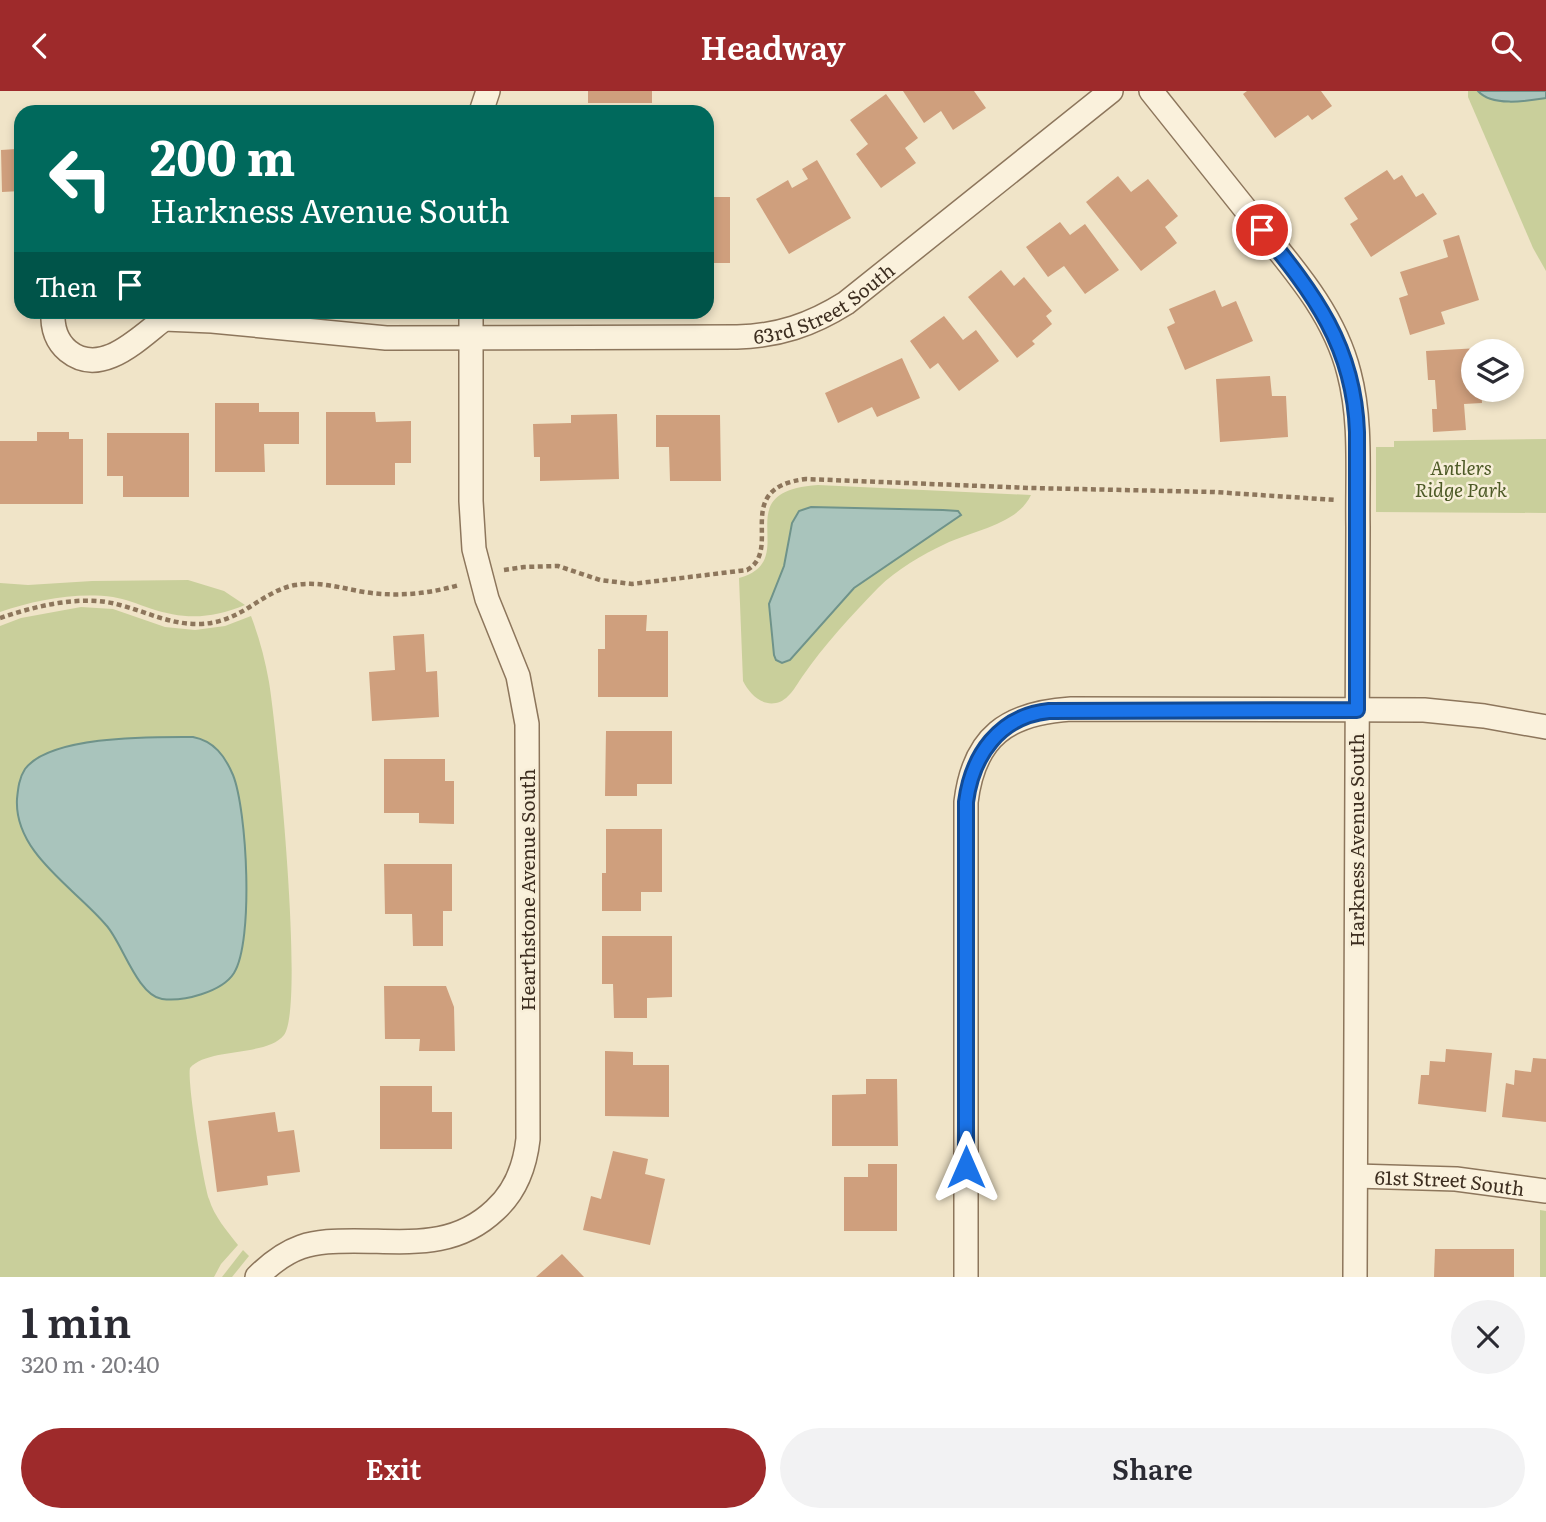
<!DOCTYPE html>
<html lang="en">
<head>
<meta charset="utf-8">
<style>
	:root { --surface:#fff; --page:#f2f2f3; --text:#2b2b33; --muted:#7c7c81; --accent:#9e2a2b }
	body { margin:0; font-family:Literata,serif; background:var(--page); color:var(--text); height:100vh; display:flex; flex-direction:column; font-size:26px; white-space:nowrap }
	* { box-sizing:border-box; margin:0 }
	p { font-size:23px; color:var(--muted) }
	.icon { flex:none; width:38px; height:38px; fill:none; stroke:currentColor; stroke-width:2; stroke-linecap:round; stroke-linejoin:round }
	.map { position:relative; height:1186px; overflow:hidden }
	.side { display:flex; flex-direction:column; background:var(--surface); flex:1 }
	.side>* { flex:none }
	.banner { position:absolute; left:14px; top:14px; width:700px; height:214px; border-radius:21px; box-shadow:0 4px 10px #0003; background:#00695c; color:#fff; overflow:hidden }
	.tools { position:absolute; left:1461px; top:248px; display:grid; gap:14px }
	.tools a { display:grid; place-items:center; width:63px; height:63px; border-radius:50%; background:var(--surface); box-shadow:0 4px 10px #0003; font-size:35px }
	.pin { position:absolute; display:grid; place-items:center; width:60px; height:60px; color:#fff; margin:-30px; border:4px solid #fff; border-radius:50%; box-shadow:0 2px 7px #0007 }
	.me { position:absolute; width:77px; margin:-38px; rotate:0deg; stroke-linejoin:round; filter:drop-shadow(0 0 5px #0008) }
	.turn { display:flex; align-items:center; gap:24px; height:147px; padding:0 21px; font-size:32px }
	.turn .icon { width:91px; height:91px; stroke-width:2.5 }
	.turn b { display:block; font-size:49px; line-height:60px }
	.then { display:flex; align-items:center; height:66px; padding:0 21px; background:#0003; gap:14px; font-size:26px }
	.round { display:grid; place-items:center; flex:none; width:74px; height:74px; border-radius:37px; background:var(--page) }
	.summary { display:flex; align-items:center; justify-content:space-between; height:119px; padding:0 21px }
	h1 { font-size:42px; font-weight:600; line-height:52px }
	.primary-button { display:flex; gap:14px; margin-top:auto; padding:14px 21px }
	.primary-button a { flex:1; height:80px; border-radius:42px; background:var(--accent); color:#fff; font-size:28px; font-weight:600; line-height:80px; text-align:center }
	.primary-button a+a { background:var(--page); color:var(--text) }
	header { display:flex; justify-content:space-between; align-items:center; height:91px; padding:0 21px; background:var(--accent); color:#fff; font-size:32px; font-weight:600 }
	.map>svg:first-child { display:block }
	.green { fill:#c9cf9b }
	.water { fill:#a9c4bc; stroke:#6f938a; stroke-width:2 }
	.building { fill:#cf9f7d }
	.lines { fill:none; stroke-linecap:round; stroke-linejoin:round }
	.minor-casing { stroke:#8d765c; stroke-width:26 }
	.path { stroke:#8d765c; stroke-width:4.5; stroke-dasharray:5 3.5; stroke-linecap:butt }
	.minor { stroke:#faf1dc; stroke-width:23 }
	.route-casing { stroke:#114b97; stroke-width:18 }
	.route { stroke:#1a73e8; stroke-width:12 }
	.labels { text-anchor:middle; dominant-baseline:central; stroke-width:5; stroke-linejoin:round; paint-order:stroke }
	.street-label { font-size:19px; fill:#3d2e20; stroke:#f7eed8 }
	.park-label { font-size:19px; font-style:italic; fill:#4d5a26; stroke:#f7eed8 }
</style>
</head>
<body>
<header><svg class="icon" aria-label="back" viewBox="0 0 24 24"><path d="M15 5l-7 7 7 7"/></svg>Headway<svg class="icon" aria-label="search" viewBox="0 0 24 24"><circle cx="10" cy="10" r="6"/><path d="M15 15l6 6"/></svg></header>
<div class="map">
<svg width="1546" height="1186" viewBox="0 0 1546 1186">
	<rect width="100%" height="100%" fill="#f0e4c8"/>
	<g class="green">
		<polygon points="1468,0 1546,0 1546,180 1533,157 1468,6"/>
		<polygon points="1546,348 1546,422 1376,421 1376,356 1394,356 1394,350"/>
		<path d="M818,394L1031,404C1017,434 973,439 945,453C922,464 897,478 878,497C851,525 824,554 802,586C796,595 788,610 776,612C761,615 749,602 743,590L739,487C804,469 723,400 818,394Z"/>
		<path d="M188,489L224,500L245,514C210,528 185,529 149,517C138,513 125,508 113,506C76,501 35,509 0,521V492L28,494L92,490Z"/>
		<path d="M81,516L113,518L165,536L195,539L225,535L251,525C259,546 265,568 269,591C277,639 305,916 284,944C267,966 208,956 190,977C187,991 203,1090 209,1108C214,1125 227,1140 238,1154L221,1173L214,1186H0V535L21,527Z"/>
		<polygon points="1540,1119 1546,1120 1546,1186 1540,1186"/>
		<polygon points="243,1159 249,1165 232,1186 222,1186"/>
	</g>
	<g class="water">
		<path d="M1478,0H1546V7C1527,10 1492,16 1478,0Z"/>
		<polygon points="811,416 943,419 958,420 961,424 854,497 790,569 782,572 776,569 774,564 769,513 784,475 792,432 799,420"/>
		<path d="M193,646C214,650 225,665 233,684C247,719 254,850 234,882C222,901 183,911 162,908C137,904 122,851 106,834C75,797 14,762 17,708C18,698 19,687 25,678C51,644 153,646 193,646Z"/>
	</g>
	<g class="building">
		<rect x="588" y="0" width="64" height="12"/>
		<polygon points="903,0 974,0 986,17 953,39 941,20 924,32"/>
		<polygon points="1247,0 1321,0 1332,15 1312,29 1308,24 1275,47 1243,3"/>
		<polygon points="886,3 918,47 905,57 916,72 881,97 856,63 868,53 850,29"/>
		<rect x="36" y="17" width="24" height="4"/>
		<polygon points="16,37 21,37 21,100 2,101 1,59 16,58"/>
		<polygon points="817,69 851,127 789,163 756,108 788,89 792,97 808,88 802,78"/>
		<polygon points="1387,79 1394,89 1402,84 1416,106 1423,102 1437,123 1371,166 1350,133 1358,128 1344,107"/>
		<polygon points="1118,85 1131,101 1148,88 1178,125 1165,136 1177,152 1141,180 1086,111"/>
		<polygon points="707,88 710,88 710,106 730,106 730,172 707,172"/>
		<polygon points="1060,131 1070,144 1085,133 1119,179 1085,203 1064,175 1048,186 1026,156"/>
		<polygon points="1459,144 1479,209 1441,221 1445,233 1410,244 1399,207 1408,204 1400,181 1448,166 1443,149"/>
		<polygon points="1001,179 1014,195 1024,186 1052,220 1046,225 1052,233 1032,250 1035,253 1017,267 968,206"/>
		<polygon points="1215,199 1222,216 1236,210 1253,250 1185,279 1167,236 1175,232 1169,218"/>
		<polygon points="944,225 963,249 976,239 999,270 959,300 938,272 930,278 910,250"/>
		<polygon points="1479,257 1479,261 1474,261 1474,299 1481,299 1482,312 1464,313 1466,339 1433,341 1432,318 1437,318 1435,289 1428,289 1426,260"/>
		<polygon points="902,267 920,307 877,326 872,316 838,332 825,302"/>
		<polygon points="1270,285 1272,305 1286,305 1288,346 1220,351 1216,288"/>
		<polygon points="215,312 259,312 259,321 299,321 299,353 264,353 265,381 215,381"/>
		<polygon points="326,321 375,321 376,331 411,330 411,372 395,372 395,394 326,394"/>
		<polygon points="617,323 619,388 540,390 540,366 534,366 533,333 571,332 571,324"/>
		<polygon points="656,324 720,324 721,390 670,390 669,356 656,356"/>
		<polygon points="37,341 69,341 69,348 83,348 83,413 0,413 0,350 37,350"/>
		<polygon points="107,342 189,342 189,406 123,406 123,385 107,385"/>
		<polygon points="605,524 647,524 646,540 668,540 668,606 598,606 598,558 605,558"/>
		<polygon points="424,543 426,581 437,580 439,626 372,630 369,581 395,579 393,545"/>
		<polygon points="606,640 672,640 672,693 637,693 637,705 605,705"/>
		<polygon points="384,668 445,668 445,690 454,690 454,733 419,732 419,722 384,722"/>
		<polygon points="606,738 662,738 662,801 641,801 641,820 602,820 602,782 606,782"/>
		<polygon points="384,773 452,773 452,820 443,820 443,855 413,855 412,823 385,823"/>
		<polygon points="602,845 672,845 672,906 647,907 647,927 614,927 613,893 602,893"/>
		<polygon points="384,895 446,895 454,916 455,960 419,960 420,948 385,948"/>
		<polygon points="1446,958 1492,962 1486,1021 1418,1013 1421,984 1429,984 1430,970 1445,971"/>
		<polygon points="605,960 633,961 633,974 669,974 669,1026 605,1025"/>
		<polygon points="1533,967 1546,968 1546,1031 1502,1026 1506,992 1514,994 1515,979 1531,981"/>
		<polygon points="866,988 897,988 898,1055 832,1055 832,1004 866,1003"/>
		<polygon points="380,995 432,995 432,1021 452,1021 452,1058 380,1058"/>
		<polygon points="275,1021 278,1041 294,1039 300,1081 267,1085 268,1094 217,1101 208,1030"/>
		<polygon points="613,1060 648,1068 645,1083 665,1088 650,1154 583,1139 591,1105 601,1108"/>
		<polygon points="868,1073 897,1073 897,1140 844,1140 844,1086 868,1086"/>
		<polygon points="1435,1158 1514,1158 1514,1186 1434,1186"/>
		<polygon points="562,1163 584,1186 536,1186"/>
	</g>
	<g class="lines">
		<g class="minor-casing">
			<g id="minor">
				<path d="M1151,0C1185,43 1220,86 1254,129C1292,176 1334,222 1349,282C1362,331 1357,385 1358,436L1355,1186"/>
				<polyline points="481,21 488,0"/>
				<path d="M53,220C52,236 56,250 68,260C101,287 139,247 164,228"/>
				<path id="s1" d="M155,220L164,228L212,230L386,247L737,246C778,245 811,234 846,212L1111,0"/>
				<path id="s2" d="M1356,1085L1456,1088L1546,1100"/>
				<path d="M257,1186C269,1174 284,1162 301,1156C318,1150 336,1150 354,1150C407,1150 454,1158 495,1119C516,1100 525,1075 528,1048L527,633L518,585L487,508L474,458L471,410V220"/>
				<path d="M966,1186V711C974,645 1008,622 1071,618L1424,619L1484,625L1546,636"/>
			</g>
		</g>
		<g class="path">
			<path d="M504,479L524,476L558,475L600,489L632,493L747,479C784,458 730,397 806,388L1031,397L1214,401L1336,409"/>
			<path d="M0,527C36,515 82,503 120,514C147,521 169,533 197,533C242,533 259,501 295,494C319,490 341,497 364,501C397,506 428,503 459,494"/>
		</g>
		<use href="#minor" class="minor"/>
	</g>
	<g class="lines">
		<g class="route-casing">
			<path id="route" d="M966,1076V711C972,665 999,625 1049,620L1357,619V341C1354,255 1314,203 1262,139"/>
		</g>
		<use href="#route" class="route"/>
	</g>
	<g class="labels">
		<g class="street-label">
			<text stroke="none"><textPath href="#s1" startOffset="681">63rd Street South</textPath></text>
			<text transform="translate(1356 749) rotate(-90)">Harkness Avenue South</text>
			<text transform="translate(527 799) rotate(-90)">Hearthstone Avenue South</text>
			<text stroke="none"><textPath href="#s2" startOffset="94">61st Street South</textPath></text>
		</g>
		<g class="park-label">
			<text x="1461" y="376">Antlers<tspan x="1461" dy="22">Ridge Park</tspan></text>
		</g>
	</g>
</svg>
<div class="tools">
<a><svg class="icon" aria-label="layers" viewBox="0 0 24 24"><path d="M12 4l9 5-9 5-9-5zM3 14l9 5 9-5"/></svg></a>
</div>
<div class="pin" style="left:1262px;top:139px;background:#d93025"><svg class="icon" aria-label="arrive" viewBox="0 0 24 24"><path d="M6 21V4h12l-3 4 3 4H6"/></svg></div>
<svg class="me" style="left:966px;top:1076px" viewBox="-20 -20 40 40"><path d="M0-17L14 15 0 8-14 15z" fill="#1a73e8" stroke="#fff" stroke-width="4"/></svg>
<div class="banner">
<div class="turn"><svg class="icon" aria-label="left" viewBox="0 0 24 24"><path d="M17 20v-9H6M10 6l-5 5 5 5"/></svg><div><b>200 m</b>Harkness Avenue South</div></div>
<div class="then">Then<svg class="icon" aria-label="arrive" viewBox="0 0 24 24"><path d="M6 21V4h12l-3 4 3 4H6"/></svg></div>
</div>
</div>
<section class="side">
<div class="summary"><div><h1>1 min</h1><p>320 m · 20:40</p></div><a class="round"><svg class="icon" aria-label="close" viewBox="0 0 24 24"><path d="M6 6l12 12M18 6L6 18"/></svg></a></div>
<div class="primary-button"><a>Exit</a><a>Share</a></div>
</section>
</body>
</html>
